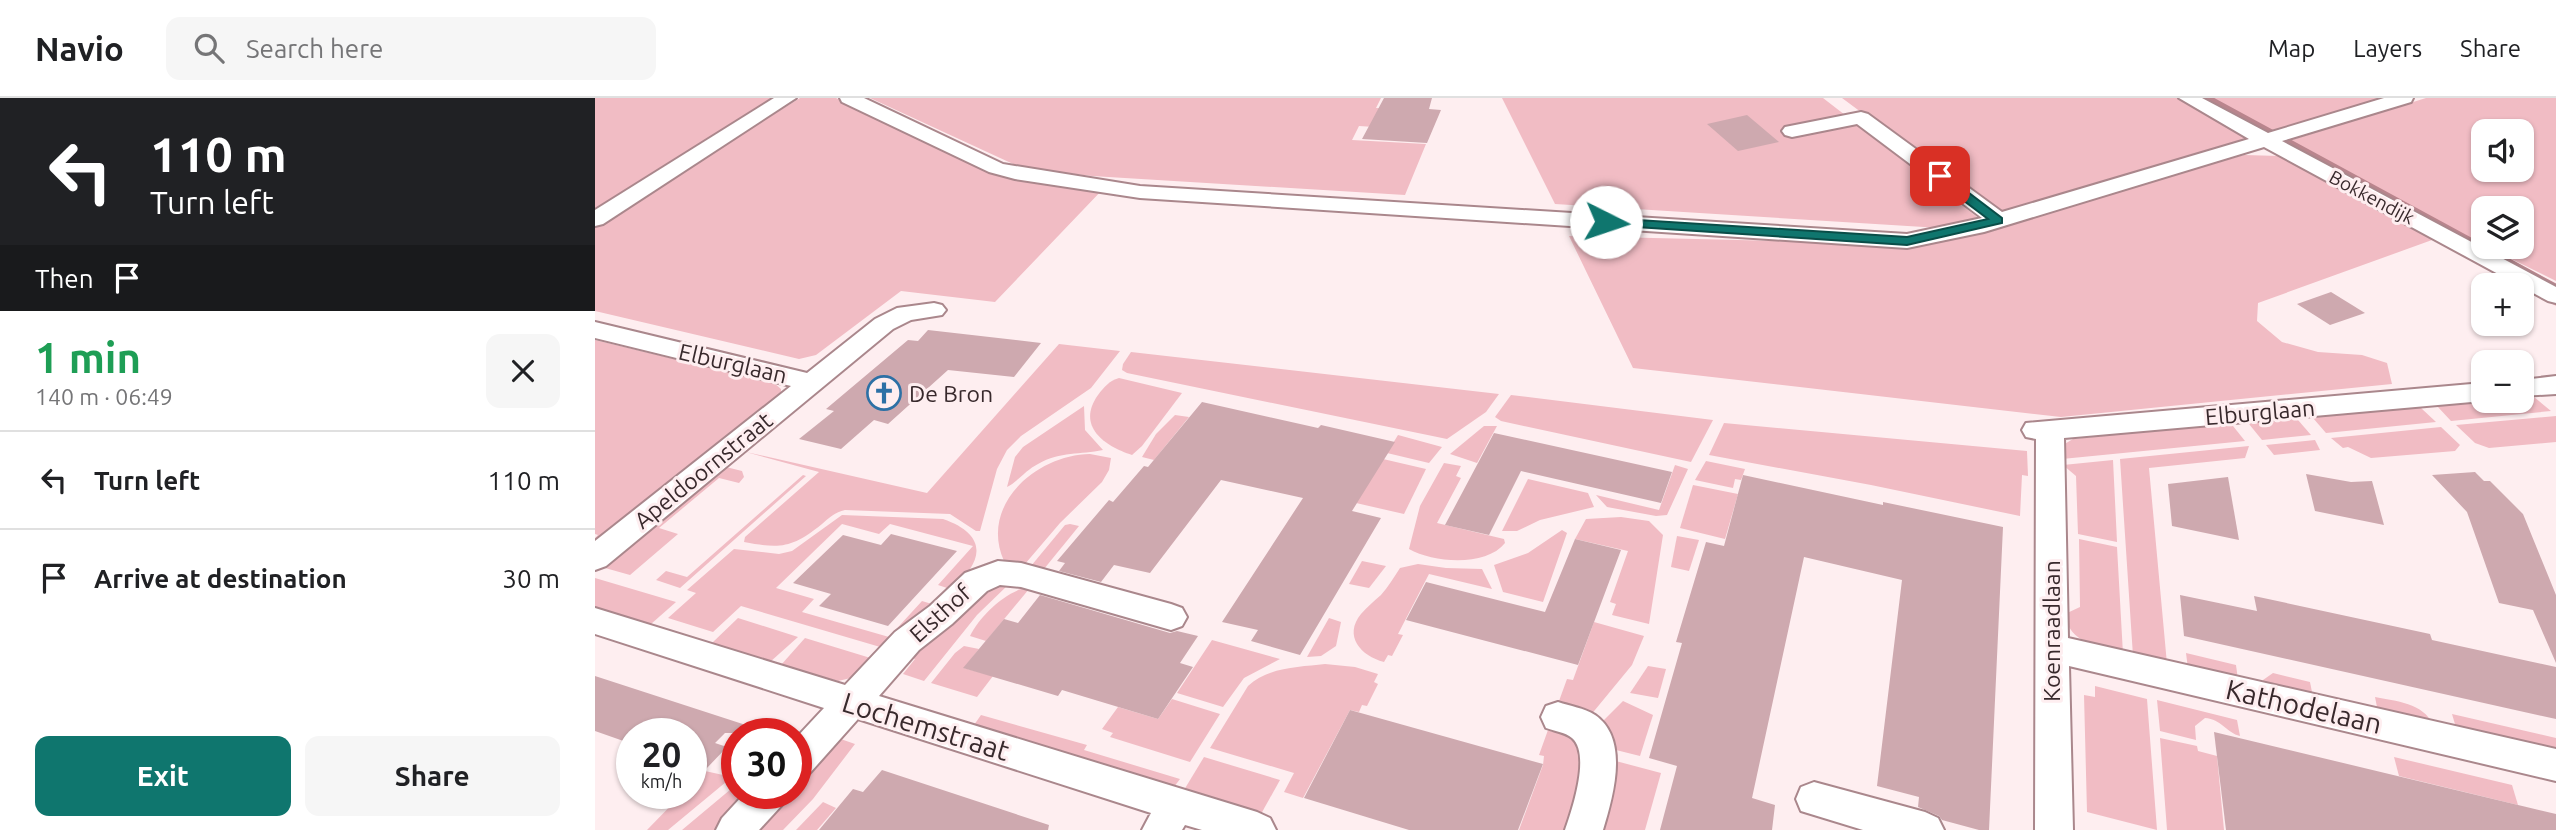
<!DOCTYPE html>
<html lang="en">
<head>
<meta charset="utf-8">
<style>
	:root { --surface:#fff; --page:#f6f6f6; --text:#202124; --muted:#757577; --line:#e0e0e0; --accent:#0f766e }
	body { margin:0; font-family:Ubuntu,sans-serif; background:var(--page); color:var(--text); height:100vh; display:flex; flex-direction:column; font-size:26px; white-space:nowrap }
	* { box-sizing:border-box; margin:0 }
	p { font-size:23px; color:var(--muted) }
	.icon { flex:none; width:38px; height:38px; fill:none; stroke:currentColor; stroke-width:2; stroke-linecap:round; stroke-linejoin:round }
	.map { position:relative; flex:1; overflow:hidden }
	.drawer { display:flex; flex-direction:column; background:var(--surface); width:595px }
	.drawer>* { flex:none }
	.guide { background:#202124; color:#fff; overflow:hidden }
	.fabs { position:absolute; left:1876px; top:21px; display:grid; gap:14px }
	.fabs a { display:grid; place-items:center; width:63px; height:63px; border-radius:14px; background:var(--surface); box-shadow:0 2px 5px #0004; font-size:35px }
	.speed { position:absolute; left:21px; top:620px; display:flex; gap:14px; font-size:35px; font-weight:700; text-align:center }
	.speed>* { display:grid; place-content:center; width:91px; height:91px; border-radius:50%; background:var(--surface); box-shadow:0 2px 5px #0004; line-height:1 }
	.speed small { font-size:18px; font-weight:400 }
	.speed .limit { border:10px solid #d22; background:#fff; color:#111 }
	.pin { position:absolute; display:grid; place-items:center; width:60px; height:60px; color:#fff; margin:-30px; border-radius:14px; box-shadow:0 4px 10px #0006 }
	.me { position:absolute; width:77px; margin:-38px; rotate:94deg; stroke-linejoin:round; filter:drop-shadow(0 0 5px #0008) }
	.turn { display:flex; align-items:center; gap:24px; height:147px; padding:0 35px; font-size:32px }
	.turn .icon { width:91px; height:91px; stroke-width:2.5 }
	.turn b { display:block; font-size:49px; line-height:60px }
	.then { display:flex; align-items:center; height:66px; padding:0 35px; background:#0003; gap:14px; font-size:26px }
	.round { display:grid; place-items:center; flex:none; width:74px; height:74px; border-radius:14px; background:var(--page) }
	.overview { display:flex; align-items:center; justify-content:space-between; height:119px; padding:0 35px }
	h1 { font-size:42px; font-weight:700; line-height:52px; color:#1e9e55 }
	.button { display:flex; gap:14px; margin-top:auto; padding:14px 35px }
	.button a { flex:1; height:80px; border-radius:14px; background:var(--accent); color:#fff; font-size:28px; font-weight:700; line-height:80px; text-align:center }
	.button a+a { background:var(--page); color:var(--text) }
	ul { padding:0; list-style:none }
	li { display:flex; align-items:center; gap:21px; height:98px; padding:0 35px; border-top:2px solid var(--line) }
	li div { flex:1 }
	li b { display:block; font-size:26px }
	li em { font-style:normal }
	header { display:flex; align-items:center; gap:42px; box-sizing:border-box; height:98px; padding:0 35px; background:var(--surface); border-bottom:2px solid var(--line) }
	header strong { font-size:33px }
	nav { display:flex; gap:38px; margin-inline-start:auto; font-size:24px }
	.search { width:490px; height:63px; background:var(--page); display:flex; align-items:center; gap:18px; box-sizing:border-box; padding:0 24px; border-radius:14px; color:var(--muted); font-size:26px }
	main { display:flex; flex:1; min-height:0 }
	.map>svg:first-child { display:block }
	.green { fill:#f1bcc4; fill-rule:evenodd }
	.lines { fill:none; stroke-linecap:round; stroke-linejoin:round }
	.stream { stroke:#b9858d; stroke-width:6 }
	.building { fill:#cea9af }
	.street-casing { stroke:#aa878c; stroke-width:4 }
	.street { fill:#fff; fill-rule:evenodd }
	.route { fill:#0f766e; stroke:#0a4d48; stroke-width:2 }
	.labels { text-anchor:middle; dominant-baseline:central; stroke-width:6; stroke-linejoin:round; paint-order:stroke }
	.far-street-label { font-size:19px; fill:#38292c; stroke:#feeef0 }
	.street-label { font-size:23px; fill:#38292c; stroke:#feeef0 }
	.poi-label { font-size:23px; fill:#38292c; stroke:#feeef0; text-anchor:start }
	.near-street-label { font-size:28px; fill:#38292c; stroke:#feeef0 }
</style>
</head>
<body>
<header>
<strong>Navio</strong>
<div class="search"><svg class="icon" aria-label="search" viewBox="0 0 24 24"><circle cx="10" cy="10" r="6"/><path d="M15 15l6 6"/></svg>Search here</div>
<nav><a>Map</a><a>Layers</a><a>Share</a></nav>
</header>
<main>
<section class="drawer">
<div class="guide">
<div class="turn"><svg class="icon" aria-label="left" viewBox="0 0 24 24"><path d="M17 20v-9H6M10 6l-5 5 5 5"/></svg><div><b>110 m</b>Turn left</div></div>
<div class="then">Then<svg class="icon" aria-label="arrive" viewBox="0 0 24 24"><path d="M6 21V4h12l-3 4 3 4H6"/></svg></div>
</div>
<div class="overview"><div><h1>1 min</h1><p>140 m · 06:49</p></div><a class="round"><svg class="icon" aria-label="close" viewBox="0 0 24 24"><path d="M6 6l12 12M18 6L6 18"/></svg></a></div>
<ul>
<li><svg class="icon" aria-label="left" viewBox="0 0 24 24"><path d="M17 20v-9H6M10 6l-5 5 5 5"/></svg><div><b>Turn left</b></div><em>110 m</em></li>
<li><svg class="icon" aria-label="arrive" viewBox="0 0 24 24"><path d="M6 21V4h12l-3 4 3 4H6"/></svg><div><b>Arrive at destination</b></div><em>30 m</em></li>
</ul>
<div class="button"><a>Exit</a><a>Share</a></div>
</section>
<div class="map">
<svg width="1961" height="732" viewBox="0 0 1961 732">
	<rect width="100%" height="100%" fill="#feeef0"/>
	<g class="green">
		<polygon points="0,0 198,0 0,123"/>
		<path d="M205,0H241L387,72C427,85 468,87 509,90L400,204L306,193L221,257L204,261L0,213V127Z"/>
		<polygon points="275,0 786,0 781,10 804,11 795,30 764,28 757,42 831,46 810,97 497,78 427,70"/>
		<polygon points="907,0 1228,0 1386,122 1345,130 960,106"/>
		<path d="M1247,0H1787L1678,34L1693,43L1831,0H1961V183L1894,150L1961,186V208L1796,116L1837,142L1663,205L1662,223L1687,244L1723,254L1767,257L1792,265L1797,286L1466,319L1038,270L974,138L1314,146L1343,144L1412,122L1649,57L1685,58L1700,64L1662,42L1406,118ZM1888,33H1927V72H1888ZM1888,110H1927V149H1888Z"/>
		<polygon points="0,242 179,285 186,291 186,297 0,450 0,440 3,437 0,436"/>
		<path d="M464,246L525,253L496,290L426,338L412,352L402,371L385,433H381L355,416L250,412C240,414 234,420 227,426C197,450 186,451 149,444L150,439L224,374L151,354L332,395Z"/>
		<polygon points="536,254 904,296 891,314 852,341 532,275 527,272 528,266"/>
		<path d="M524,280L587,295L547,348L537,357C509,348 481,328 503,297C509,289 514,283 524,280Z"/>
		<polygon points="916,297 1118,322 1096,364 906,323 900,319"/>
		<polygon points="1927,297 1939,299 1956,313 1856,323 1842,308 1844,305 1888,301 1927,303"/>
		<path d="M489,308L490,332L508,352C485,357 466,353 443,366C431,372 422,384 412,389L420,359L428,349Z"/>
		<polygon points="1818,308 1826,310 1841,324 1731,335 1718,320 1721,317"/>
		<polygon points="580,317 594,319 559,362 547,359 561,336"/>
		<polygon points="1961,318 1961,344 1894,350 1880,345 1861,327"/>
		<polygon points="1694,319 1703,322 1716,337 1667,342 1654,326 1656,323"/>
		<polygon points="1129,325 1432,353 1433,378 1427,377 1425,418 1276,387 1114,357"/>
		<polygon points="1630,325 1638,328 1650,343 1467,361 1468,347 1478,341"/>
		<polygon points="889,328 902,328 882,365 855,356"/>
		<polygon points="1846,329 1865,347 1860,353 1776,360 1753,349 1748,350 1736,340"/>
		<polygon points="803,337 847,349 834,365 792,355"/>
		<polygon points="1720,342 1725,352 1679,357 1671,347"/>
		<polygon points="1654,348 1650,360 1554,370 1572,566 1538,558 1525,361"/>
		<path d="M495,356L516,360L514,372L507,384L465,425L430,466L409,463C384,407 441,357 495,356Z"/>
		<polygon points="788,361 831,371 809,416 761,405"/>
		<polygon points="1518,362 1522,444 1483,436 1481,378 1468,367"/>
		<polygon points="1111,363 1150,371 1146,382 1140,381 1138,390 1100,382"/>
		<path d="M849,365L866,368L861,378L866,380L842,425L909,441L910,445C891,469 839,465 814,451L825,408Z"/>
		<polygon points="1080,367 1093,371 1072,417 1061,418 1012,409 1001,397 1064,412"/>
		<polygon points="131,369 147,373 149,379 144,385 124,380 64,430 83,436 35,477 3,468 119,373"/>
		<polygon points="208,377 211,378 85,490 61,482 71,473 92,479"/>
		<polygon points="933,381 993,395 999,409 945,422 922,433 907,433"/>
		<polygon points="1098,387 1143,396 1130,441 1085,430"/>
		<path d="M247,417L348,421C394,437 389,465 355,491L343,487L378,448L295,426L284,436L247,426L181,490L219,501L207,514L294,539L327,503L340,507L292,551L146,508L118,534L73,520L101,495L92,492L139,451L184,456L197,453Z"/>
		<polygon points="1026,419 1054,423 1068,437 1054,526 1017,517 1021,506 1015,504 1033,453 980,441 991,421"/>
		<polygon points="475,426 484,428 449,471 436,468 470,427"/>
		<polygon points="967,432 972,435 948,504 908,494 899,467 933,455"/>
		<polygon points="1082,438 1104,442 1094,473 1076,469"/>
		<path d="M1484,441L1522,449L1528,556C1505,549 1473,545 1470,516L1485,509Z"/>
		<polygon points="767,463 791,468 774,490 754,486"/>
		<path d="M823,466L851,470L887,471L897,491L834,476L803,536L808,537L797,558L793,557L789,564C766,558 748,538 766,516C772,509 779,503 786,497C793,489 799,479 805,470Z"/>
		<polygon points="0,480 81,504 56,526 0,509"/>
		<polygon points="415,485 382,517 329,583 308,576 320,561 311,558 392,488"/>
		<path d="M429,490L434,491L391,543L375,538C384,519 408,496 429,490Z"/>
		<polygon points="143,520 203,539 175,564 117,545"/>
		<polygon points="734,520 746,524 741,548 726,558 712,559"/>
		<polygon points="999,524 1049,538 1037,567 995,618 967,608 968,604 964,603 972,581 978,582"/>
		<polygon points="210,540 282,562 260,579 243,583 186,567"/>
		<polygon points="617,542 685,561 649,580 628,609 582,595"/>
		<polygon points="369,548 384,551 369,570 398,578 382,599 336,585 360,555"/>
		<polygon points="1591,555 1641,567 1643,582 1593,571"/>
		<path d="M730,566L760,569L783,576L779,584L783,586L772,608L767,607L764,614L755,612L708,700L689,694L699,675L615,650L653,588C673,569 704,569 730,566Z"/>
		<polygon points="1053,568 1071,571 1063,600 1035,595"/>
		<polygon points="1678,575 1715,584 1718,599 1669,588 1668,582"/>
		<polygon points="1500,588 1552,601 1562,732 1492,714 1489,597 1500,599"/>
		<path d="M1780,599C1800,603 1829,605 1838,627L1783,614Z"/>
		<polygon points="577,601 625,616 595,664 515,639 518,635 507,631 523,609 563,621"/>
		<path d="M1562,602L1642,622L1645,638C1632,635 1626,621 1610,620L1600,628L1601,642L1565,633Z"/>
		<polygon points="1028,603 1058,617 1045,658 1017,651 1004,627"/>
		<polygon points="1857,616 1961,640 1961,656 1862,633"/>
		<polygon points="386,617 492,647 489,652 585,681 579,689 379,627"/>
		<polygon points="960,630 974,634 990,659 974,732 924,732 948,667 949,658 944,657 953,632 958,634"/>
		<polygon points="240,639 260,646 218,701 188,732 156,732 190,695 201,695 201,682"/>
		<polygon points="1565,640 1602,648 1603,653 1622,658 1629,732 1572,732"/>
		<polygon points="609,659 685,682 666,716 589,692"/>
		<polygon points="1799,659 1917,687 1923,707 1804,678"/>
		<polygon points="1017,662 1066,675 1050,732 1003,732"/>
		<polygon points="110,673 137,679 73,732 52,732 88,695 96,695 96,687"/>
		<polygon points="142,686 142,695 153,695 119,732 87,732"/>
		<polygon points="228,704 241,710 222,732 201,732"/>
	</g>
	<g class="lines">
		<polyline class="stream" points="1613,0 1961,189"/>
	</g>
	<g class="building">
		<polygon points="789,0 837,0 834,11 846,12 832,45 767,41"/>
		<polygon points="1152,17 1184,44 1143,53 1112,26"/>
		<polygon points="1736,194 1770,215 1735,227 1702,206"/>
		<polygon points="333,232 446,245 419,279 353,272 293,326 279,322 246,351 204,341 239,313 231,311 313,242 323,243"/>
		<polygon points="607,304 723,330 726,327 800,344 757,413 786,420 705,557 656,543 663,532 627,524 708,400 626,382 555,475 519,467 506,484 464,473 470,465 462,463 514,402 518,404 549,368 553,369"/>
		<polygon points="899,335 1077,374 1066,405 926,373 894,437 850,427"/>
		<polygon points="1880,374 1889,383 1895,383 1928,416 1961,497 1961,565 1938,512 1904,505 1872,414 1837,377"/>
		<polygon points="1711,376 1756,384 1777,383 1789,427 1720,413"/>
		<polygon points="1148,377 1288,407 1288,404 1408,429 1394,732 1384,732 1347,722 1344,718 1323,709 1324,699 1282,688 1307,482 1209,459 1157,700 1180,707 1177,732 1065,732 1082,668 1054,660 1087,545 1081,544 1111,444 1129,448"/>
		<polygon points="1633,379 1644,442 1577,428 1573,386"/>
		<polygon points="296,436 362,453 293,528 224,508 236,496 198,485 248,437 286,447"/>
		<polygon points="980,441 1026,452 983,567 811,522 831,484 950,514"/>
		<polygon points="445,497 575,535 582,533 603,538 585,565 598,569 563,621 467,592 463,598 368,570 409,521 423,525"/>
		<polygon points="1585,497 1662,513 1659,498 1835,536 1837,542 1961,569 1961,621 1589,538"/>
		<polygon points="0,578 160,630 159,635 130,635 120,645 132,649 111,671 99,667 96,669 96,635 37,635 37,646 0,633"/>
		<polygon points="755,612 948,666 923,732 814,732 709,700"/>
		<polygon points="1619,634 1961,716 1961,732 1631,732"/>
		<polygon points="287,672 454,727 453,732 224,732 258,691 268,694"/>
	</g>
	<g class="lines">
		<g class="street-casing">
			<g id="street">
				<polygon points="179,0 201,0 8,126 0,128 0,112"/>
				<polygon points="245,0 269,0 408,66 545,88 1312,136 1387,120 1262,26 1197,39 1190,37 1187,33 1190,29 1266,14 1273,16 1407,114 1654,41 1584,0 1607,0 1673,35 1789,0 1818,0 1816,4 1687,43 1961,189 1961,205 1953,203 1669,49 1389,134 1312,150 545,100 420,81 394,74 247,4"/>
				<polygon points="339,205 347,207 351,212 347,217 316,222 298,231 11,468 0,472 0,443 196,288 0,240 0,224 212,275 280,221 302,210"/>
				<polygon points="1961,278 1961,296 1927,298 1927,282"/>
				<polygon points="1888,285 1888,303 1469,340 1473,540 1961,651 1961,683 1474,568 1478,732 1440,732 1441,341 1431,339 1427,332 1431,325"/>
				<polygon points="403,463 426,465 576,506 587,510 592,519 587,528 576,532 426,489 405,487 392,493 357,526 324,552 284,598 662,714 675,720 681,732 607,732 590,727 587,732 547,732 556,715 263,621 214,676 201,681 201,640 229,610 0,536 0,510 250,587 300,534 335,508 370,475"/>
				<path d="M963,604C975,608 989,610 1000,617C1035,641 1018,699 1008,732H970C977,712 996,656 977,640C970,634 959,633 951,630L946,619L951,608Z"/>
				<polygon points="1219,684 1330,714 1343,720 1349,732 1268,732 1206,713 1201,701 1206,689"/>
				<polygon points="150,695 192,695 187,707 164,732 121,732 127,720"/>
			</g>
		</g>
		<use href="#street" class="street"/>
	</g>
	<polygon class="route" points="1340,76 1349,76 1407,120 1407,125 1312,147 1011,127 1005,124 1011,120 1312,139 1393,121 1340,81"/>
	<defs>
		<g id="church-ring" transform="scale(1.75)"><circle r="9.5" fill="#feeef0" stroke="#2c70a5" stroke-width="1.5"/><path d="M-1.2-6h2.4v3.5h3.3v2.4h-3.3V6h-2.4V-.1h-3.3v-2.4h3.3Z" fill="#2c70a5"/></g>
	</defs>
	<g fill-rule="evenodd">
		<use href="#church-ring" x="289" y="295"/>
	</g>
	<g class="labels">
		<g class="far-street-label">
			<text transform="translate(1777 99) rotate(28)">Bokkendijk</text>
		</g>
		<g class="street-label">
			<text transform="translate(138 265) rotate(13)">Elburglaan</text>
			<text transform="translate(1665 314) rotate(-5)">Elburglaan</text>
			<text transform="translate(108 372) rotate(-39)">Apeldoornstraat</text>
			<text transform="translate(345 515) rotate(-42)">Elsthof</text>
			<text transform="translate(1456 533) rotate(-90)">Koenraadlaan</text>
		</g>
		<g class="poi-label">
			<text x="314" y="295">De Bron</text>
		</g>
		<g class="near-street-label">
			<text transform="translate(1709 608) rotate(13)">Kathodelaan</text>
			<text transform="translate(331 628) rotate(17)">Lochemstraat</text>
		</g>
	</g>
</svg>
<div class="fabs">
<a><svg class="icon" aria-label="sound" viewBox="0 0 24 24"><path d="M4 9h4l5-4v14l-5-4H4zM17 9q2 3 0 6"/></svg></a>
<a><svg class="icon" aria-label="layers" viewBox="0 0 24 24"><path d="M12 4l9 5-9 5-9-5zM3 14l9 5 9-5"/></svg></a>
<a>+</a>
<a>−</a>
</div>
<div class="speed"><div>20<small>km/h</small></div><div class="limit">30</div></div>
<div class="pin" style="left:1345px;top:78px;background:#d93025"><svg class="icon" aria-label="arrive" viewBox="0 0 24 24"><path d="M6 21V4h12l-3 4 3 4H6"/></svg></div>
<svg class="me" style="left:1011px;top:124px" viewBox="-20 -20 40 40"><circle r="19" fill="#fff"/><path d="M0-13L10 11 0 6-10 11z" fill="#0f766e"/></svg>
</div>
</main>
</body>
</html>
